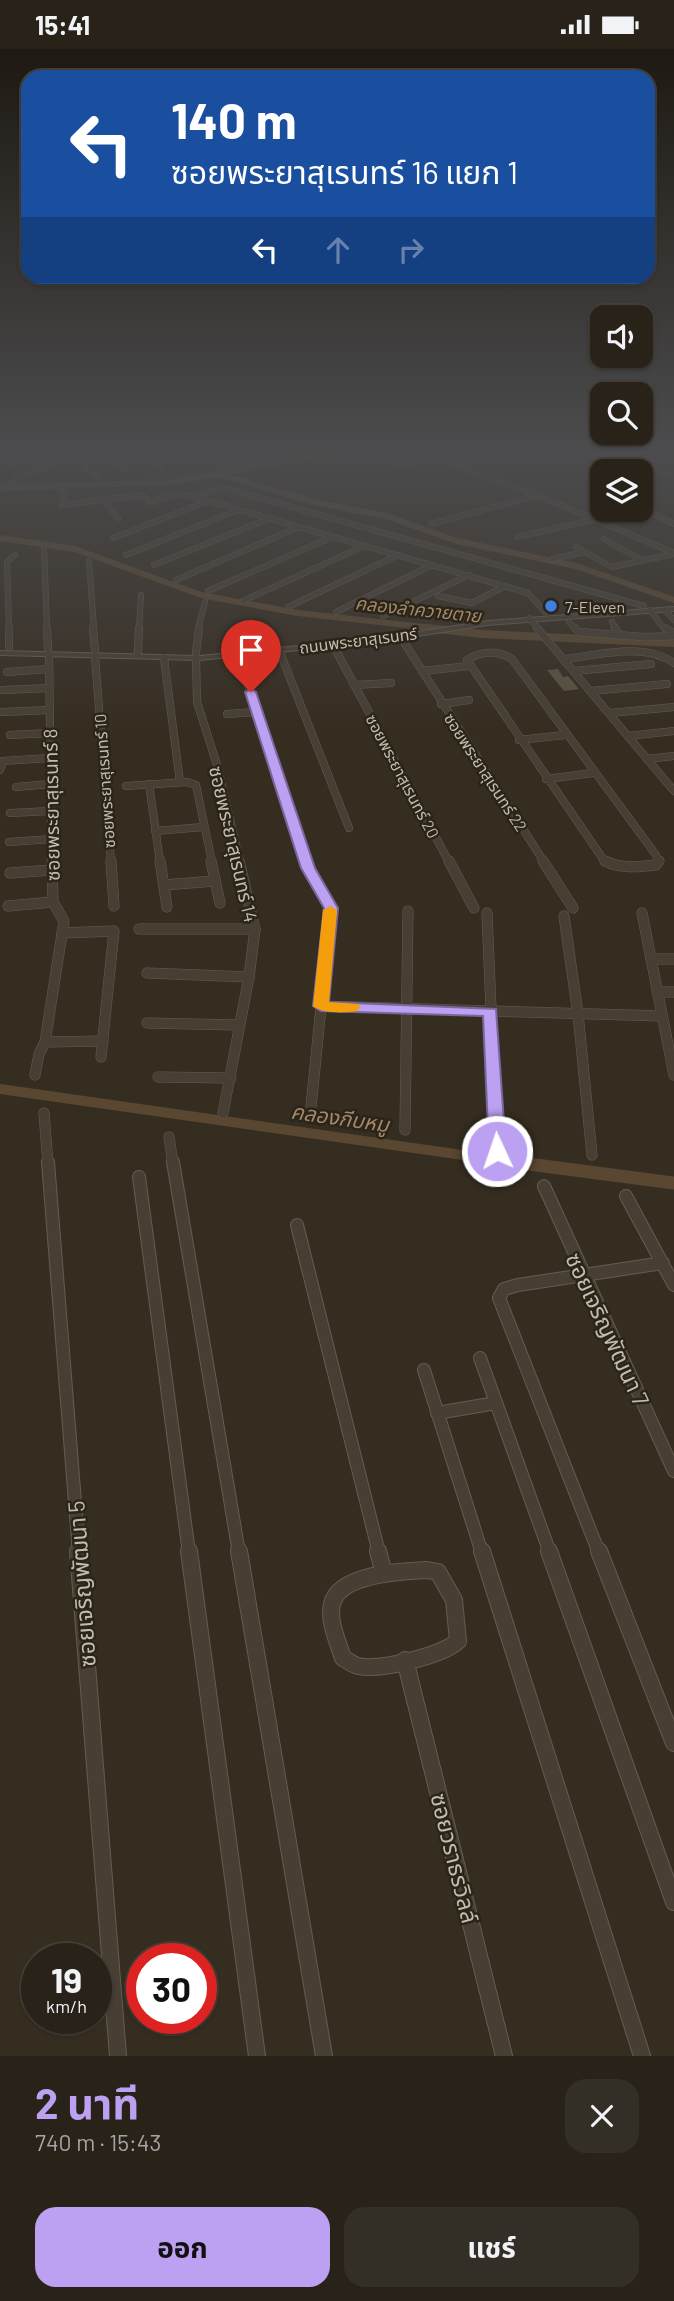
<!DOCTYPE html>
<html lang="th">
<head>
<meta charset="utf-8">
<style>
	:root { --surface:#282219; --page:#342f26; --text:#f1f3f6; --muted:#a5a4a2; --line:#443f38; --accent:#bca0f2 }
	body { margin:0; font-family:Barlow,"Noto Sans Thai",sans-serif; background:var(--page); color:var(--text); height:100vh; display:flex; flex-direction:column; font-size:26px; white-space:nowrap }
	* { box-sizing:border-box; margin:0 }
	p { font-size:23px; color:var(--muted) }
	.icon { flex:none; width:38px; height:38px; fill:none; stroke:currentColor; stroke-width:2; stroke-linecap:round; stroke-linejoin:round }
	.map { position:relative; height:2007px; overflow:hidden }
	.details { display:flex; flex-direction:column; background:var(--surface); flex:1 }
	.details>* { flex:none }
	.top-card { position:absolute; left:21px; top:21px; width:634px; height:214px; border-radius:21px; box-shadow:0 2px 5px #0004,0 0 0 2px var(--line); background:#1a4fa0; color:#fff; overflow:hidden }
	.tools { position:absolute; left:590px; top:256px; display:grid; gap:14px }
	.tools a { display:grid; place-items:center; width:63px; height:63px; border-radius:14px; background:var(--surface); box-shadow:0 2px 5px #0004,0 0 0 2px var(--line); font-size:35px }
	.speed { position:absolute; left:21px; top:1894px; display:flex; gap:14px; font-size:35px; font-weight:700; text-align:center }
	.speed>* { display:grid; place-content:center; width:91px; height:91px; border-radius:50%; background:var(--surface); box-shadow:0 2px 5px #0004,0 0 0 2px var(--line); line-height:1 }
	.speed small { font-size:18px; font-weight:400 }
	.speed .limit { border:10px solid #d22; background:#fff; color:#111 }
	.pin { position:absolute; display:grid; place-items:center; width:60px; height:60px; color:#fff; margin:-72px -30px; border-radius:50% 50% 50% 0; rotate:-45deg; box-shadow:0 0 7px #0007 }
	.pin .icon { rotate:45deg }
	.me { position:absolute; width:77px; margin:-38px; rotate:357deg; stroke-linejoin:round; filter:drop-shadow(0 0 5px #0008) }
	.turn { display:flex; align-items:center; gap:24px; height:147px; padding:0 35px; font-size:32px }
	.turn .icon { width:91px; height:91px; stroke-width:2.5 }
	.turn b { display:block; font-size:49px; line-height:60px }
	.lanes { display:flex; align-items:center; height:66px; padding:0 35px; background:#0003; justify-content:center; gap:35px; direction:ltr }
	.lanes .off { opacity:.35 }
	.round { display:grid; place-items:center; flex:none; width:74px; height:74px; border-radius:21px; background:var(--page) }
	.overview { display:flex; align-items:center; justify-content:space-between; height:119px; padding:0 35px }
	h1 { font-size:42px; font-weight:700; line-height:52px; color:var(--accent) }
	.primary-button { display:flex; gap:14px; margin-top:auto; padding:14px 35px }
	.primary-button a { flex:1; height:80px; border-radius:21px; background:var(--accent); color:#111; font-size:28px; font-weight:700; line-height:80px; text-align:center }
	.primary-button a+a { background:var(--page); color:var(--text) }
	.status { display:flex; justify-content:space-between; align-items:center; height:49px; padding:0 35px; background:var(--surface); direction:ltr }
	.status svg { height:19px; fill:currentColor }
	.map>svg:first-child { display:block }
	.green { fill:#422d2e }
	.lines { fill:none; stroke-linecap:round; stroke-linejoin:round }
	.stream { stroke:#594731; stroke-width:2 }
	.canal-far3 { stroke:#594731; stroke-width:6 }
	.canal-far2 { stroke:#594731; stroke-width:8 }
	.canal-far1 { stroke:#594731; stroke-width:10 }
	.canal { stroke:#594731; stroke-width:13 }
	.building { fill:#5b5142 }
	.minor-far4-casing { stroke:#645d51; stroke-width:6 }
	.minor-far3-casing { stroke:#645d51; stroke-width:8 }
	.minor-far2-casing { stroke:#645d51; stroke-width:11 }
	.minor-far1-casing { stroke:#645d51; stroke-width:14 }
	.minor-casing { stroke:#645d51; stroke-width:18 }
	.tertiary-casing { stroke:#645d51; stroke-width:2 }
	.minor-far4 { stroke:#473f34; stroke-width:5 }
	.minor-far3 { stroke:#473f34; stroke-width:7 }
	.minor-far2 { stroke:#473f34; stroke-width:10 }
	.minor-far1 { stroke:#473f34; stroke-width:12 }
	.minor { stroke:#473f34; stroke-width:16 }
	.tertiary { fill:#473f34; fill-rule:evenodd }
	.route { fill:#bca0f2; stroke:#7a689d; stroke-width:2 }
	.slow { fill:#f59e0b }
	.shop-dot { fill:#3f7fe0; stroke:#2b2419; stroke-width:2.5 }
	.labels { text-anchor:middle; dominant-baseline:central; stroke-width:5; stroke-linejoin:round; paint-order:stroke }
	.far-poi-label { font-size:16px; fill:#c3bbae; stroke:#2b2419; text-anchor:start }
	.far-street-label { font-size:16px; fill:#c3bbae; stroke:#2b2419 }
	.far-water-label { font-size:18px; font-style:italic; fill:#a28868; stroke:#2b2419 }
	.street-label { font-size:19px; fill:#c3bbae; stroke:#2b2419 }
	.water-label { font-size:21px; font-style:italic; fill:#a28868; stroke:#2b2419 }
	.near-street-label { font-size:23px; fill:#c3bbae; stroke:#2b2419 }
</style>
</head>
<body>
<div class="status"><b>15:41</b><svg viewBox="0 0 49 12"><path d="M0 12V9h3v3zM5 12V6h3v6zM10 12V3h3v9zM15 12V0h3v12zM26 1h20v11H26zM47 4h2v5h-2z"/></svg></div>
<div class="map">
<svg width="674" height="2007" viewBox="0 0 674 2007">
	<rect width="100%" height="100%" fill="#362d21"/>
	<polygon class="green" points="196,399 341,399 201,426 120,433 118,429 218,420"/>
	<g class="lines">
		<polyline class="stream" points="292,401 298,410"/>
		<g class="canal-far3">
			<polyline points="218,425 314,453 386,467 457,492 576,517 674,551"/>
			<polyline points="0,439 171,433 359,399"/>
			<polyline points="0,489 75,500 201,546 298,564 442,580"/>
		</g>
		<polyline class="canal-far2" points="427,579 483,585 674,594"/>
		<polyline class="canal-far1" points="0,1040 526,1115"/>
		<polyline class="canal" points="513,1113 674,1134"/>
	</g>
	<polygon class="building" points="558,620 563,628 568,627 579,640 564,642 547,621"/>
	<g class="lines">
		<g class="minor-far4-casing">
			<g id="minor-far4">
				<polyline points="31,399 49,416"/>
				<polyline points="140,399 161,419"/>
				<polyline points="177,399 192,412"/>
				<polyline points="411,399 542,448 674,504"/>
				<polyline points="595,399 674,427"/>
				<polyline points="104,401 128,421"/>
				<polyline points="0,404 22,426"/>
				<polyline points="76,409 96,428"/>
				<polyline points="373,410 405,414 432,408"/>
				<polyline points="16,431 54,413 129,399"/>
				<polyline points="59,438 68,455"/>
				<polyline points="0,439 22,430"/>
				<polyline points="194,447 224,439 644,557"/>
				<polyline points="104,451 118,469"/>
				<polyline points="61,456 141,446 151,453 176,445 192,447 528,544 545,563"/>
				<polyline points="640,458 674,475"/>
				<polyline points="431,475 538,446"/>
				<polyline points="517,488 597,470"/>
				<polyline points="113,489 208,452"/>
				<polyline points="604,490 643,512"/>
				<polyline points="576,498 612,518 674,505"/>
				<polyline points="44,499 47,580"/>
				<polyline points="126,506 238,461"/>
				<polyline points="552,510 585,503"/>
				<polyline points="89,512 94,580"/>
				<polyline points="154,516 268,470"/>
				<polyline points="176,531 299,478"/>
				<polyline points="208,542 332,488"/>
				<polyline points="438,547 472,554 505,537"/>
				<polyline points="243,552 364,497"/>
				<polyline points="288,558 398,506"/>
				<polyline points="650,561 661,576 668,580"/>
				<polyline points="665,561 674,571"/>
				<polyline points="336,563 432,516"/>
				<polyline points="383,567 469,526"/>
				<polyline points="529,569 539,580"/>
				<polyline points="569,573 576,580"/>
				<polyline points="612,573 616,580"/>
				<polyline points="9,580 7,513 15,506"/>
				<polyline points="139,580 141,546"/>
				<polyline points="198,580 205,553"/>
			</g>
		</g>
		<g class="minor-far3-casing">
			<g id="minor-far3">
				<polyline points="9,579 9,598"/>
				<polyline points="47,579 48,600"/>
				<polyline points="93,579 95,602"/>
				<polyline points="537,579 674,742"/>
				<polyline points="575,579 579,583 645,588 674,587"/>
				<polyline points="615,579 620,587"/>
				<polyline points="665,579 674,584"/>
				<polyline points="400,587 544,813"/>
				<polyline points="333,596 449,813"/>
				<polyline points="279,601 349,779"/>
				<polyline points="138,603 139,579"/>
				<polyline points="196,603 199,579"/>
				<polyline points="238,605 306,813"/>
				<polyline points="49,606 52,813"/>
				<polyline points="95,608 111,813"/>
				<polyline points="164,609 180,733"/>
				<polyline points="196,609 197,653 217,716 240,813"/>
				<path d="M565,610C599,606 644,593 674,614"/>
				<polyline points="422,622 469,617"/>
				<polyline points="574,622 651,615"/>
				<polyline points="7,623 49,620"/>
				<polyline points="354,636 391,634"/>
				<polyline points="3,641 49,639"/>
				<polyline points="590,642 667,635"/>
				<polyline points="441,655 469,651"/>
				<polyline points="3,663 49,661"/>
				<polyline points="610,664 674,658"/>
				<polyline points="227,665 257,663"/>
				<polyline points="10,686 50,684"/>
				<polyline points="628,687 674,682"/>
				<polyline points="519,691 565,686"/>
				<polyline points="647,710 674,707"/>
				<polyline points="0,721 3,712 50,709"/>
				<polyline points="546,730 593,724"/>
				<polyline points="149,735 160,813"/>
				<polyline points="126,737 187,733 196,736 212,813"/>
				<polyline points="16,738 51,735"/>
				<polyline points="10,764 51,762"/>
				<polyline points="155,782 203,778"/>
				<polyline points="9,793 52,790"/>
				<path d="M608,813L603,810L467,611C480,602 499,601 512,610L656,806L658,813"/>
			</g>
		</g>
		<g class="minor-far2-casing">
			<g id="minor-far2">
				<polyline points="111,812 114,857"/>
				<polyline points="160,812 167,858"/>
				<polyline points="211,812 220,854"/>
				<polyline points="306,812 331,859 310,1068"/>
				<polyline points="449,812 474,859"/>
				<polyline points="543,812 573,859"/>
				<path d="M605,812C621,820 639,818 656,816L659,812"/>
				<polyline points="10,824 52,821"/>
				<polyline points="164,836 215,832"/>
				<polyline points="8,857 53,853"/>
				<polyline points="487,864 497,1102"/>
				<polyline points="642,864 674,1026"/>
				<polyline points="564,867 578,965 592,1106"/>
				<polyline points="139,880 255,880"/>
				<polyline points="62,884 114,882 101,1008"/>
				<polyline points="651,910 674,910"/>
				<polyline points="147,924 249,928"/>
				<polyline points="657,943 674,943"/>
				<polyline points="321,957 662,967"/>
				<polyline points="147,974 238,976"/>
				<polyline points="45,993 103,992"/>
				<polyline points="35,1026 39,1005 45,993 64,872 53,853 52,812"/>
				<polyline points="158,1028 231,1029"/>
				<polyline points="44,1064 48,1115"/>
				<polyline points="223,1064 249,928 255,880 239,812"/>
				<polyline points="405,1081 408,862"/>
				<polyline points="169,1088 173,1115"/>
			</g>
		</g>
		<g class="minor-far1-casing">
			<g id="minor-far1">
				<polyline points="48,1113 79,1504"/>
				<polyline points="173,1113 239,1504"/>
				<polyline points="139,1128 189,1504"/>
				<polyline points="544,1137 674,1422"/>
				<polyline points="626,1147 674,1236"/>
				<polyline points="297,1176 379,1504"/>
				<polyline points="480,1309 550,1504"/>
				<polyline points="424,1321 482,1504"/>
				<polyline points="437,1364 496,1354"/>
				<polyline points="599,1504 499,1249 504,1240 518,1236 663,1214"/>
			</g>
		</g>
		<g class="minor-casing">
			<g id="minor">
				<polyline points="78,1502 118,2007"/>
				<polyline points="189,1502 257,2007"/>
				<polyline points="239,1502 324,2007"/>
				<polyline points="378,1502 384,1525"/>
				<polyline points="482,1502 642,2007"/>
				<polyline points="549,1502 674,1853"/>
				<polyline points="599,1502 674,1694"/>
				<path d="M427,1521L438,1523L454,1551L458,1592C441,1607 379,1622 358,1617C353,1616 347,1611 343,1609C338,1593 328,1572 332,1555C339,1525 402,1522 427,1521Z"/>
				<polyline points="405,1611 504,2007"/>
			</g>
		</g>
		<g class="tertiary-casing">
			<polygon id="tertiary" points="674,558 674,562 487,576 379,593 200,611 0,606 0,602 200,607 379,589 487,572"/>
		</g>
		<use href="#minor-far4" class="minor-far4"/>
		<use href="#minor-far3" class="minor-far3"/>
		<use href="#minor-far2" class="minor-far2"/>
		<use href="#minor-far1" class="minor-far1"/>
		<use href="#minor" class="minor"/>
		<use href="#tertiary" class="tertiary"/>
	</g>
	<linearGradient id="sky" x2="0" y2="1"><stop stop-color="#1e1912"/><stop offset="0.59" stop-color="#4c4c4e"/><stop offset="1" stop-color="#4c4c4e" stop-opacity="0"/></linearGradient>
	<rect width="674" height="680" fill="url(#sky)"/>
	<polygon class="route" points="251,640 256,643 315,819 338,859 329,953 496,960 506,1102 503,1106 497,1108 489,1102 483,967 321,962 313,957 324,859 301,819 245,643"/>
	<path class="slow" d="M330,857L337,861L329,953L358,955L360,958L358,962C345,964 323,965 313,957L323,861Z"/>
	<circle class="shop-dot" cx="551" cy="557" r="7"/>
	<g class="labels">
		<g class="far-poi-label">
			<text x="565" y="557">7-Eleven</text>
		</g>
		<g class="far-street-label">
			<text transform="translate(358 591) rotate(-7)">ถนนพระยาสุเรนทร์</text>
			<text transform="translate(486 723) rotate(57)">ซอยพระยาสุเรนทร์ 22</text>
			<text transform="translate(403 727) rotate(62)">ซอยพระยาสุเรนทร์ 20</text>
			<text transform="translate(104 732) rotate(-94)">ซอยพระยาสุเรนทร์ 10</text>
		</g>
		<g class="far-water-label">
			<text transform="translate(418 560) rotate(6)">คลองลำควายตาย</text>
		</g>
		<g class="street-label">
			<text transform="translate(51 756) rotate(-91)">ซอยพระยาสุเรนทร์ 8</text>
			<text transform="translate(234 795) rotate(77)">ซอยพระยาสุเรนทร์ 14</text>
		</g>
		<g class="water-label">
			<text transform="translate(340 1068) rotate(8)">คลองกีบหมู</text>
		</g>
		<g class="near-street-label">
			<text transform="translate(608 1280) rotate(65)">ซอยเจริญพัฒนา 7</text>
			<text transform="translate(81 1535) rotate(-94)">ซอยเจริญพัฒนา 5</text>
			<text transform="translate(455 1809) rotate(76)">ซอยวราธรวิลล์</text>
		</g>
	</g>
</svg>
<div class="tools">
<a><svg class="icon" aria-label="sound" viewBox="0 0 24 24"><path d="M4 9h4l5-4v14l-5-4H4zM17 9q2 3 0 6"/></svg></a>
<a><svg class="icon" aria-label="search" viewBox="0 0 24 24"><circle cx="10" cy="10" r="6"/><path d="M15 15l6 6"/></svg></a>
<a><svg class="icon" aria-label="layers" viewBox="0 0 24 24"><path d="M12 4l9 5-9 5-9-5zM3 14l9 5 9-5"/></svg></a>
</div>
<div class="speed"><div>19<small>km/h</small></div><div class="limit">30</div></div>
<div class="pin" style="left:251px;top:643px;background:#d93025"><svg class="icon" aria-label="arrive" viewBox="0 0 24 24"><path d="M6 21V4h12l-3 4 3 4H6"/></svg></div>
<svg class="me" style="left:497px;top:1102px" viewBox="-20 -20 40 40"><circle r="17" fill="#bca0f2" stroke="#fff" stroke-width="3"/><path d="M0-11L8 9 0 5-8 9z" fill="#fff"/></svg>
<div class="top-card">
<div class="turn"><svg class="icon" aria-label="left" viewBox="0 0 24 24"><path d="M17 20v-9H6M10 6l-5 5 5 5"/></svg><div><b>140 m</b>ซอยพระยาสุเรนทร์ 16 แยก 1</div></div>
<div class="lanes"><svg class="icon" aria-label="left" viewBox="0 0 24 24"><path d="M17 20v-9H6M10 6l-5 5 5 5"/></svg><svg class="icon off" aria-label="ahead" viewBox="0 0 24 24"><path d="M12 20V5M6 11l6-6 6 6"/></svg><svg class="icon off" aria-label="right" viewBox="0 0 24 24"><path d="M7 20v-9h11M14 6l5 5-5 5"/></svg></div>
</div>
</div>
<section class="details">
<div class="overview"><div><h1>2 นาที</h1><p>740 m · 15:43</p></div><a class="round"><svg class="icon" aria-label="close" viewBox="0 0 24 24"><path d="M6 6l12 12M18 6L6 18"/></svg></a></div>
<div class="primary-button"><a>ออก</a><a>แชร์</a></div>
</section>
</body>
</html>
